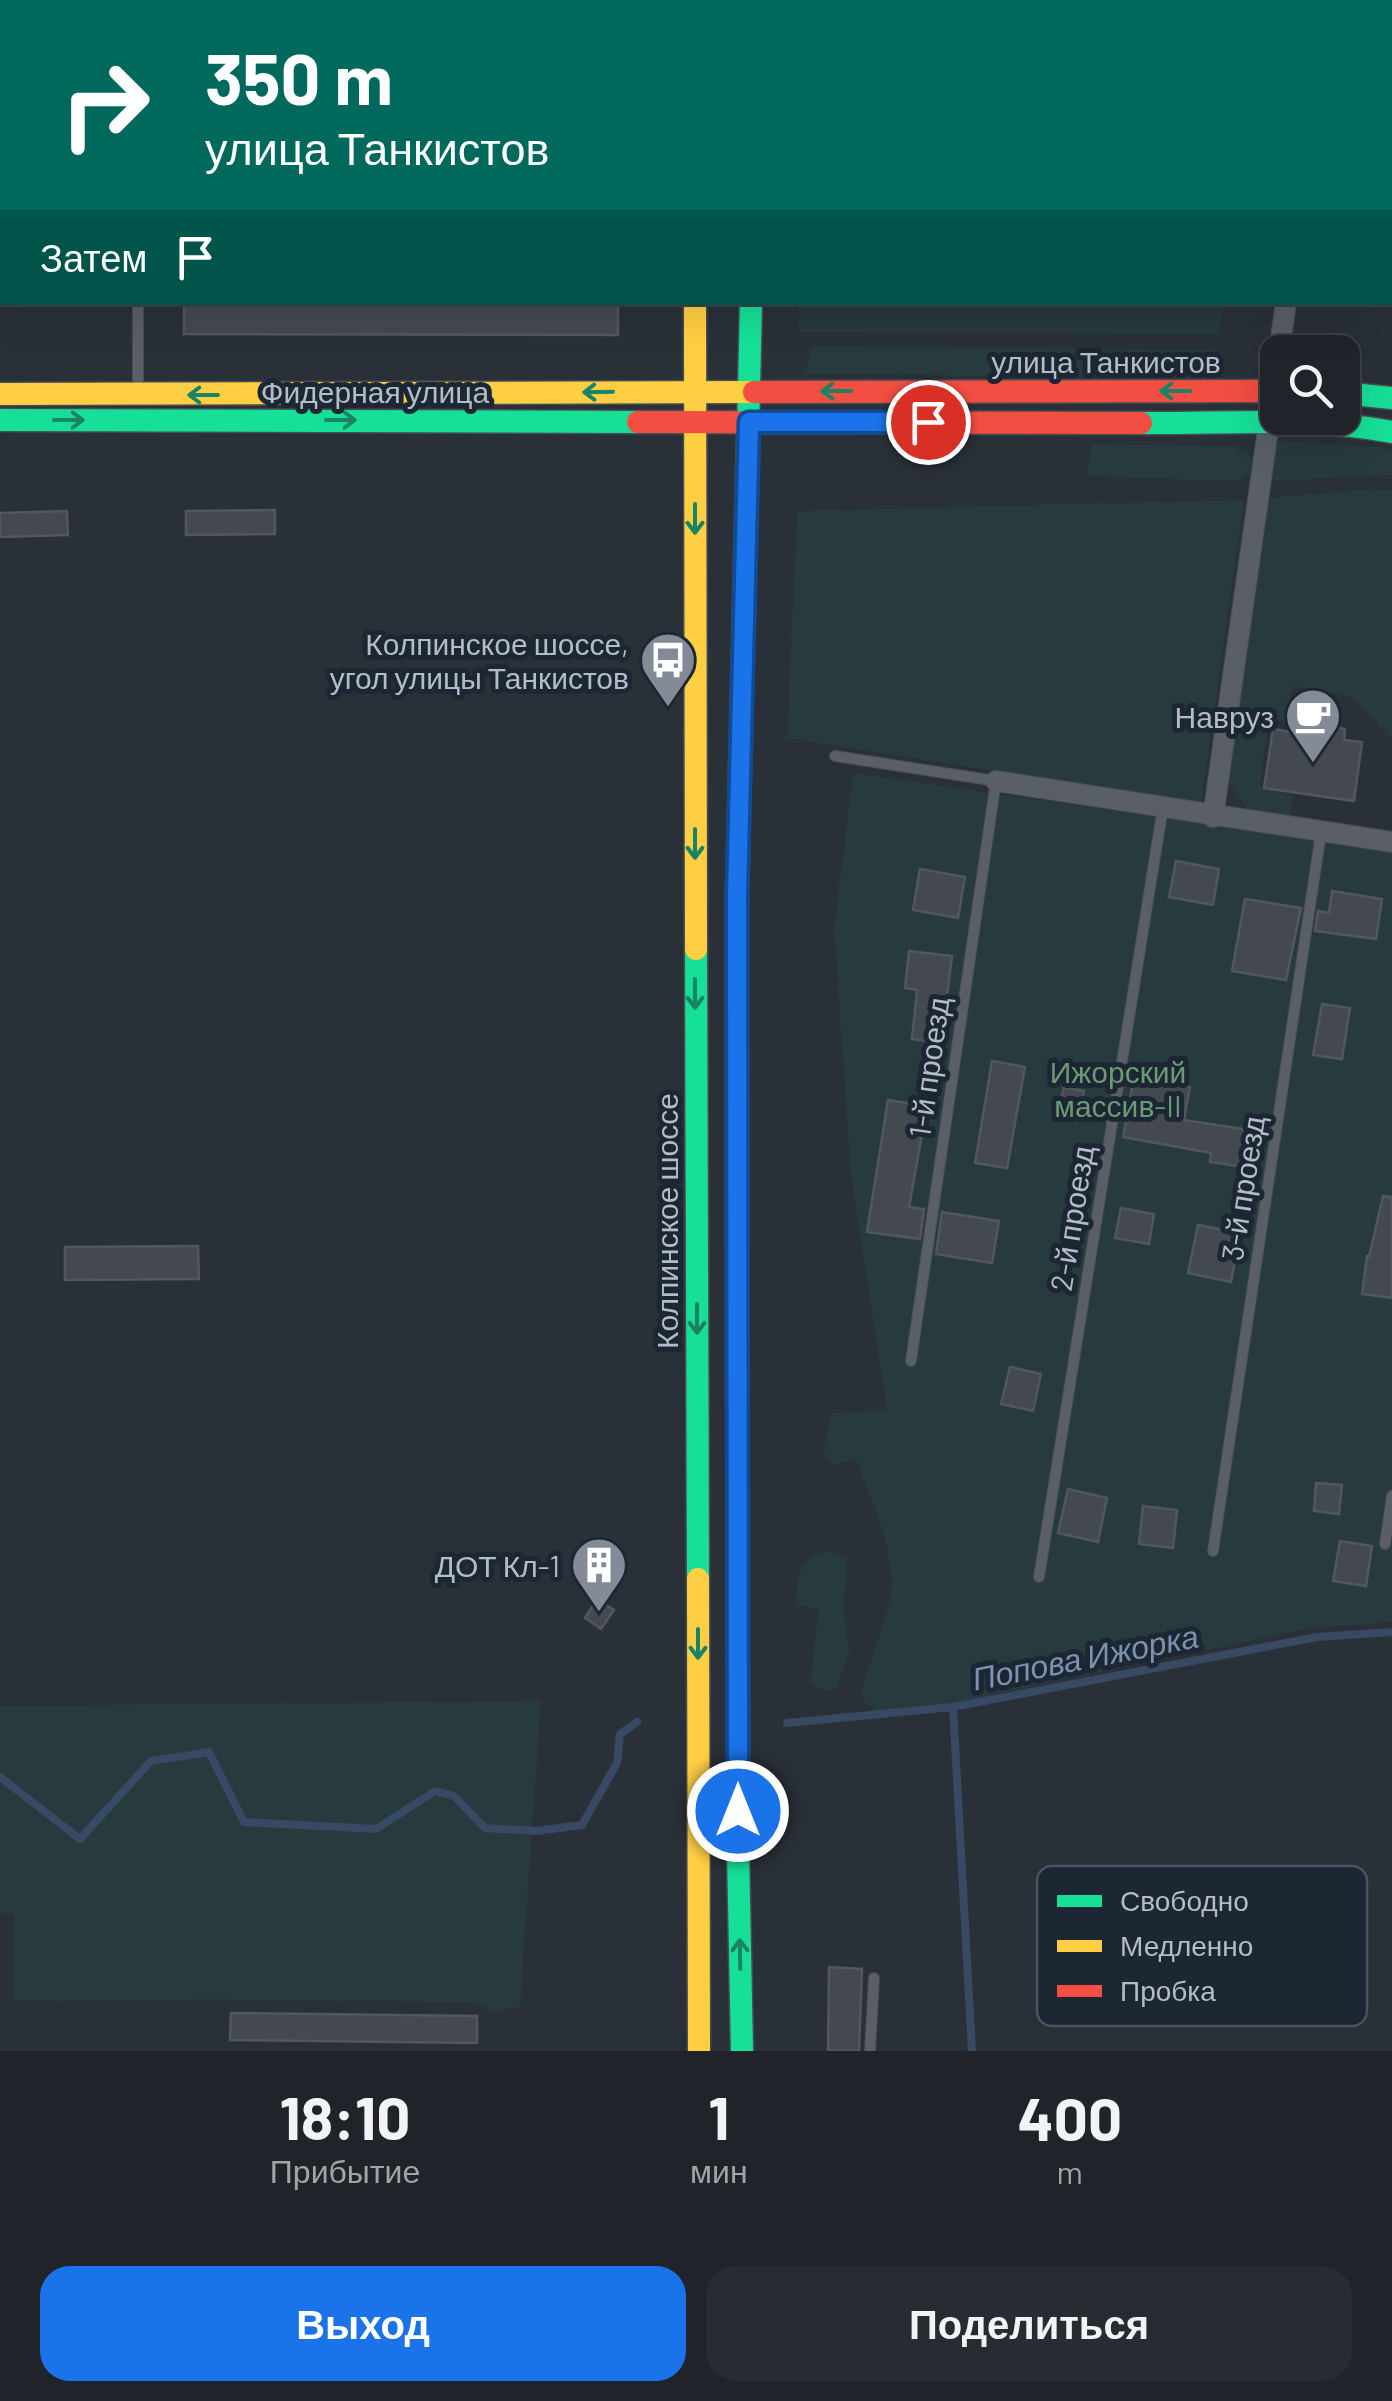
<!DOCTYPE html>
<html lang="ru">
<head>
<meta charset="utf-8">
<style>
	:root { --surface:#20242a; --page:#282c32; --text:#f1f3f6; --muted:#a2a4a8; --line:#3d4147; --accent:#1a73e8 }
	body { margin:0; font-family:Barlow,sans-serif; background:var(--page); color:var(--text); height:100vh; display:flex; flex-direction:column; font-size:38px; white-space:nowrap }
	* { box-sizing:border-box; margin:0 }
	p { font-size:32px; color:var(--muted) }
	.icon { flex:none; width:55px; height:55px; fill:none; stroke:currentColor; stroke-width:2; stroke-linecap:round; stroke-linejoin:round }
	.map { position:relative; height:2051px; overflow:hidden }
	.details { display:flex; flex-direction:column; background:var(--surface); flex:1 }
	.details>* { flex:none }
	.guide { position:absolute; left:0px; top:0px; width:1392px; height:305px; box-shadow:0 10px 40px #0002,0 0 0 2px var(--line); background:#00695c; color:#fff; overflow:hidden }
	.controls { position:absolute; left:1260px; top:335px; display:grid; gap:20px }
	.controls a { display:grid; place-items:center; width:100px; height:100px; border-radius:20px; background:var(--surface); box-shadow:0 10px 40px #0002,0 0 0 2px var(--line); font-size:50px }
	.pin { position:absolute; display:grid; place-items:center; width:85px; height:85px; color:#fff; margin:-42px; border:5px solid #fff; border-radius:50%; box-shadow:0 2px 10px #0007 }
	.me { position:absolute; width:110px; margin:-55px; rotate:0deg; stroke-linejoin:round; filter:drop-shadow(0 0 8px #0008) }
	.turn { display:flex; align-items:center; gap:35px; height:210px; padding:0 40px; font-size:45px }
	.turn .icon { width:130px; height:130px; stroke-width:2.5 }
	.turn b { display:block; font-size:70px; line-height:85px }
	.then { display:flex; align-items:center; height:95px; padding:0 40px; background:#0003; gap:20px; font-size:38px }
	.eta { display:flex; justify-content:space-evenly; align-items:center; height:170px; text-align:center }
	.eta b { font-size:60px; font-weight:700; line-height:70px }
	.primary-button { display:flex; gap:20px; margin-top:auto; padding:20px 40px }
	.primary-button a { flex:1; height:115px; border-radius:30px; background:var(--accent); color:#fff; font-size:40px; font-weight:700; line-height:115px; text-align:center }
	.primary-button a+a { background:var(--page); color:var(--text) }
	.map>svg:first-child { display:block }
	.green { fill:#273a3e }
	.lines { fill:none; stroke-linecap:round; stroke-linejoin:round }
	.stream { stroke:#384963; stroke-width:8 }
	.building { fill:#444950; stroke:#52575f; stroke-width:2.5 }
	.lane-casing { stroke:#484c53; stroke-width:12 }
	.street-casing { stroke:#484c53; stroke-width:22 }
	.fast-casing { stroke:#484c53; stroke-width:25 }
	.slow-casing { stroke:#484c53; stroke-width:25 }
	.jam-casing { stroke:#484c53; stroke-width:25 }
	.lane { stroke:#5a5e66; stroke-width:10 }
	.street { stroke:#5a5e66; stroke-width:20 }
	.fast { stroke:#16e098; stroke-width:22 }
	.slow { stroke:#ffcf43; stroke-width:22 }
	.jam { stroke:#f24e42; stroke-width:22 }
	.oneway { stroke:#1a8366 }
	.route-casing { stroke:#114b97; stroke-width:25 }
	.route { stroke:#1a73e8; stroke-width:18 }
	.labels { text-anchor:middle; dominant-baseline:central; stroke-width:10; stroke-linejoin:round; paint-order:stroke }
	.street-label { font-size:30px; fill:#b4bcc9; stroke:#1d2633 }
	.poi-label { font-size:30px; fill:#b4bcc9; stroke:#1d2633; text-anchor:end }
	.park-label { font-size:30px; fill:#6b9a76; stroke:#1d2633 }
	.water-label { font-size:32px; font-style:italic; fill:#7c92b1; stroke:#1d2633 }
	.key { fill:#1d2633; stroke:#4a5360; stroke-width:2.5 }
	.key-label { font-size:28px; fill:#b4bcc9 }
</style>
</head>
<body>
<div class="map">
<svg width="1392" height="2051" viewBox="0 0 1392 2051">
	<rect width="100%" height="100%" fill="#2a3038"/>
	<g class="green">
		<polygon points="798,303 798,302 1225,303 1219,334 800,332"/>
		<polygon points="812,346 1214,350 1209,378 805,374"/>
		<polygon points="1277,441 1382,447 1392,451 1392,475 1272,481"/>
		<polygon points="1092,444 1235,446 1249,453 1253,463 1250,473 1236,481 1086,476"/>
		<polygon points="1373,489 1392,490 1392,740 1351,697 1293,686 1286,721 1269,718 1260,785 1293,796 1289,821 1251,814 1227,780 1267,498"/>
		<polygon points="1244,500 1201,804 787,738 797,511"/>
		<path d="M853,773L1392,851V1622L1311,1628L939,1706L876,1712L861,1697C867,1665 880,1639 888,1608C901,1560 872,1504 856,1459L834,1465L823,1452L832,1413L887,1410L851,1176L834,930Z"/>
		<path d="M830,1551L847,1559L844,1611L849,1652L837,1688L825,1691L810,1684L819,1608L795,1606C797,1576 797,1559 830,1551Z"/>
		<polygon points="541,1701 520,2006 497,2012 471,2002 216,1999 14,2001 14,1914 0,1913 0,1706"/>
	</g>
	<g class="lines">
		<g class="stream">
			<polyline points="953,1707 972,2051"/>
			<polyline points="787,1723 953,1707 1317,1637 1392,1632"/>
			<polyline points="0,1777 80,1839 151,1761 209,1752 244,1822 376,1829 435,1791 454,1796 485,1828 536,1831 582,1825 617,1763 620,1734 637,1722"/>
		</g>
	</g>
	<g class="building">
		<polygon points="184,302 618,302 618,335 184,334"/>
		<polygon points="275,510 275,534 186,535 186,511"/>
		<polygon points="67,511 68,535 0,537 0,513"/>
		<polygon points="1293,721 1345,729 1344,740 1362,742 1354,801 1264,788 1273,729 1291,732"/>
		<polygon points="1176,861 1219,869 1213,905 1169,897"/>
		<polygon points="920,869 965,877 958,918 913,910"/>
		<polygon points="1332,891 1382,899 1376,939 1315,931 1318,911 1329,913"/>
		<polygon points="1245,899 1301,908 1286,980 1232,971"/>
		<polygon points="909,951 952,956 941,1043 912,1039 917,990 905,988"/>
		<polygon points="1322,1004 1350,1008 1342,1059 1313,1055"/>
		<polygon points="992,1061 1025,1067 1007,1168 975,1163"/>
		<polygon points="1134,1076 1190,1087 1184,1120 1256,1131 1251,1168 1210,1162 1211,1153 1123,1137"/>
		<polygon points="1064,1087 1084,1091 1079,1117 1058,1113"/>
		<polygon points="888,1100 927,1106 909,1207 924,1209 920,1239 867,1232"/>
		<polygon points="1383,1196 1392,1197 1392,1298 1362,1294 1367,1256 1369,1257"/>
		<polygon points="1121,1208 1154,1214 1149,1244 1115,1238"/>
		<polygon points="942,1212 999,1221 992,1263 936,1254"/>
		<polygon points="1198,1225 1240,1233 1231,1282 1188,1273"/>
		<polygon points="198,1246 199,1279 65,1280 65,1247"/>
		<polygon points="1010,1367 1041,1374 1033,1411 1001,1404"/>
		<polygon points="1316,1483 1342,1485 1339,1514 1314,1511"/>
		<polygon points="1068,1489 1107,1498 1098,1542 1058,1533"/>
		<polygon points="1143,1506 1177,1510 1173,1548 1139,1544"/>
		<polygon points="1340,1541 1372,1546 1366,1586 1333,1581"/>
		<polygon points="597,1599 614,1610 601,1629 585,1618"/>
		<polygon points="829,1967 862,1969 859,2051 828,2051"/>
		<polygon points="231,2013 477,2016 477,2043 230,2040"/>
	</g>
	<g class="lines">
		<g class="lane-casing">
			<g id="lane">
				<polyline points="532,0 532,2"/>
				<polyline points="1104,0 1106,2"/>
				<polyline points="862,2 862,0"/>
				<polyline points="1390,69 1392,69"/>
				<polyline points="138,302 138,389"/>
				<polyline points="835,756 996,781 911,1361"/>
				<polyline points="1385,1544 1392,1496"/>
				<polyline points="1213,1551 1321,833"/>
				<polyline points="1039,1577 1163,807"/>
				<polyline points="870,2051 874,1978"/>
			</g>
		</g>
		<g class="street-casing">
			<g id="street">
				<polyline points="1331,2 1331,0"/>
				<polyline points="1279,352 1286,302"/>
				<polyline points="996,781 1392,842"/>
				<polyline points="1213,817 1278,359"/>
			</g>
		</g>
		<g class="fast-casing">
			<g id="fast">
				<polyline points="704,0 704,2"/>
				<polyline points="738,0 738,2"/>
				<polyline points="1342,393 1392,398"/>
				<polyline points="0,420 638,422"/>
				<path d="M1141,423C1223,424 1311,416 1392,432"/>
				<polyline points="744,606 751,302"/>
				<polyline points="696,949 698,1579"/>
				<polyline points="737,1243 738,1851 742,2051"/>
			</g>
		</g>
		<g class="slow-casing">
			<g id="slow">
				<polyline points="695,302 696,949"/>
				<polyline points="0,394 754,392"/>
				<polyline points="737,1243 737,895 744,606"/>
				<polyline points="698,1579 699,2051"/>
			</g>
		</g>
		<g class="jam-casing">
			<g id="jam">
				<polyline points="754,392 1278,391"/>
				<polyline points="638,422 1141,423"/>
			</g>
		</g>
		<use href="#lane" class="lane"/>
		<use href="#street" class="street"/>
		<use href="#fast" class="fast"/>
		<use href="#slow" class="slow"/>
		<use href="#jam" class="jam"/>
	</g>
	<defs><path id="oneway-shaft" d="M-6 0H5M1.5-3L5.5 0L1.5 3" fill="none" stroke-width="1.6" stroke-linecap="round" stroke-linejoin="round" transform="scale(2.5)"/></defs>
	<g class="oneway">
		<use href="#oneway-shaft" transform="translate(836 391) rotate(-180)"/>
		<use href="#oneway-shaft" transform="translate(1175 391) rotate(180)"/>
		<use href="#oneway-shaft" transform="translate(598 392) rotate(179)"/>
		<use href="#oneway-shaft" transform="translate(203 395) rotate(180)"/>
		<use href="#oneway-shaft" transform="translate(69 420)"/>
		<use href="#oneway-shaft" transform="translate(341 420)"/>
		<use href="#oneway-shaft" transform="translate(695 519) rotate(90)"/>
		<use href="#oneway-shaft" transform="translate(695 844) rotate(90)"/>
		<use href="#oneway-shaft" transform="translate(695 994) rotate(90)"/>
		<use href="#oneway-shaft" transform="translate(697 1319) rotate(90)"/>
		<use href="#oneway-shaft" transform="translate(698 1644) rotate(90)"/>
		<use href="#oneway-shaft" transform="translate(740 1954) rotate(-91)"/>
	</g>
	<g class="lines">
		<g class="route-casing">
			<polyline id="route" points="738,1811 737,896 749,422 928,422"/>
		</g>
		<use href="#route" class="route"/>
	</g>
	<defs>
		<g id="bus-pin" transform="scale(2.875)"><path d="M0 17L-7.5 6A9.5 9.5 0 1 1 7.5 6Z" fill="#848b96" stroke="#1d2633"/><path d="M-5-6H5V4H4V6H2V4H-2V6H-4V4H-5ZM-3.5-4V0h7V-4ZM-3.5 1.2v1.5H-2V1.2ZM2 1.2v1.5H3.5V1.2Z" fill="#fff"/></g>
		<g id="cafe-pin" transform="scale(2.875)"><path d="M0 17L-7.5 6A9.5 9.5 0 1 1 7.5 6Z" fill="#848b96" stroke="#1d2633"/><path d="M-5.5-4.5H6V0H3Q3 3.5 0 3.5H-2.5Q-5.5 3.5-5.5 0ZM3-3.2v2h1.7v-2ZM-6 4.5H4V6H-6Z" fill="#fff"/></g>
		<g id="building-pin" transform="scale(2.875)"><path d="M0 17L-7.5 6A9.5 9.5 0 1 1 7.5 6Z" fill="#848b96" stroke="#1d2633"/><path d="M-4-6H4V6H1V3H-1V6H-4ZM-2.5-4.3h1.7v1.8h-1.7ZM.8-4.3h1.7v1.8H.8ZM-2.5-1h1.7V.8h-1.7ZM.8-1h1.7V.8H.8Z" fill="#fff"/></g>
	</defs>
	<g fill-rule="evenodd">
		<use href="#bus-pin" x="668" y="660"/>
		<use href="#cafe-pin" x="1313" y="716"/>
		<use href="#building-pin" x="599" y="1565"/>
	</g>
	<g class="labels">
		<g class="street-label">
			<text x="1106" y="361">улица Танкистов</text>
			<text x="375" y="391">Фидерная улица</text>
			<text transform="translate(928 1067) rotate(-82)">1-й проезд</text>
			<text transform="translate(1242 1188) rotate(-81)">3-й проезд</text>
			<text transform="translate(1071 1218) rotate(-81)">2-й проезд</text>
			<text transform="translate(666 1221) rotate(-90)">Колпинское шоссе</text>
		</g>
		<g class="poi-label">
			<text x="629" y="643">Колпинское шоссе,<tspan x="629" dy="34">угол улицы Танкистов</tspan></text>
			<text x="1274" y="716">Навруз</text>
			<text x="560" y="1565">ДОТ Кл-1</text>
		</g>
		<g class="park-label">
			<text x="1118" y="1071">Ижорский<tspan x="1118" dy="34">массив-II</tspan></text>
		</g>
		<g class="water-label">
			<text transform="translate(1085 1656) rotate(-11)">Попова Ижорка</text>
		</g>
	</g>
	<rect x="1037" y="1866" width="330" height="160" rx="15" class="key"/>
	<rect x="1057" y="1895" width="45" height="12" fill="#16e098"/>
	<rect x="1057" y="1940" width="45" height="12" fill="#ffcf43"/>
	<rect x="1057" y="1985" width="45" height="12" fill="#f24e42"/>
	<g class="key-label">
		<text x="1120" y="1911">Свободно</text>
		<text x="1120" y="1956">Медленно</text>
		<text x="1120" y="2001">Пробка</text>
	</g>
</svg>
<div class="controls">
<a><svg class="icon" aria-label="search" viewBox="0 0 24 24"><circle cx="10" cy="10" r="6"/><path d="M15 15l6 6"/></svg></a>
</div>
<div class="pin" style="left:928px;top:422px;background:#d93025"><svg class="icon" aria-label="arrive" viewBox="0 0 24 24"><path d="M6 21V4h12l-3 4 3 4H6"/></svg></div>
<svg class="me" style="left:738px;top:1811px" viewBox="-20 -20 40 40"><circle r="17" fill="#1a73e8" stroke="#fff" stroke-width="3"/><path d="M0-11L8 9 0 5-8 9z" fill="#fff"/></svg>
<div class="guide">
<div class="turn"><svg class="icon" aria-label="right" viewBox="0 0 24 24"><path d="M7 20v-9h11M14 6l5 5-5 5"/></svg><div><b>350 m</b>улица Танкистов</div></div>
<div class="then">Затем<svg class="icon" aria-label="arrive" viewBox="0 0 24 24"><path d="M6 21V4h12l-3 4 3 4H6"/></svg></div>
</div>
</div>
<section class="details">
<div class="eta">
<div><b>18:10</b><p>Прибытие</p></div>
<div><b>1</b><p>мин</p></div>
<div><b>400</b><p>m</p></div>
</div>
<div class="primary-button"><a>Выход</a><a>Поделиться</a></div>
</section>
</body>
</html>
